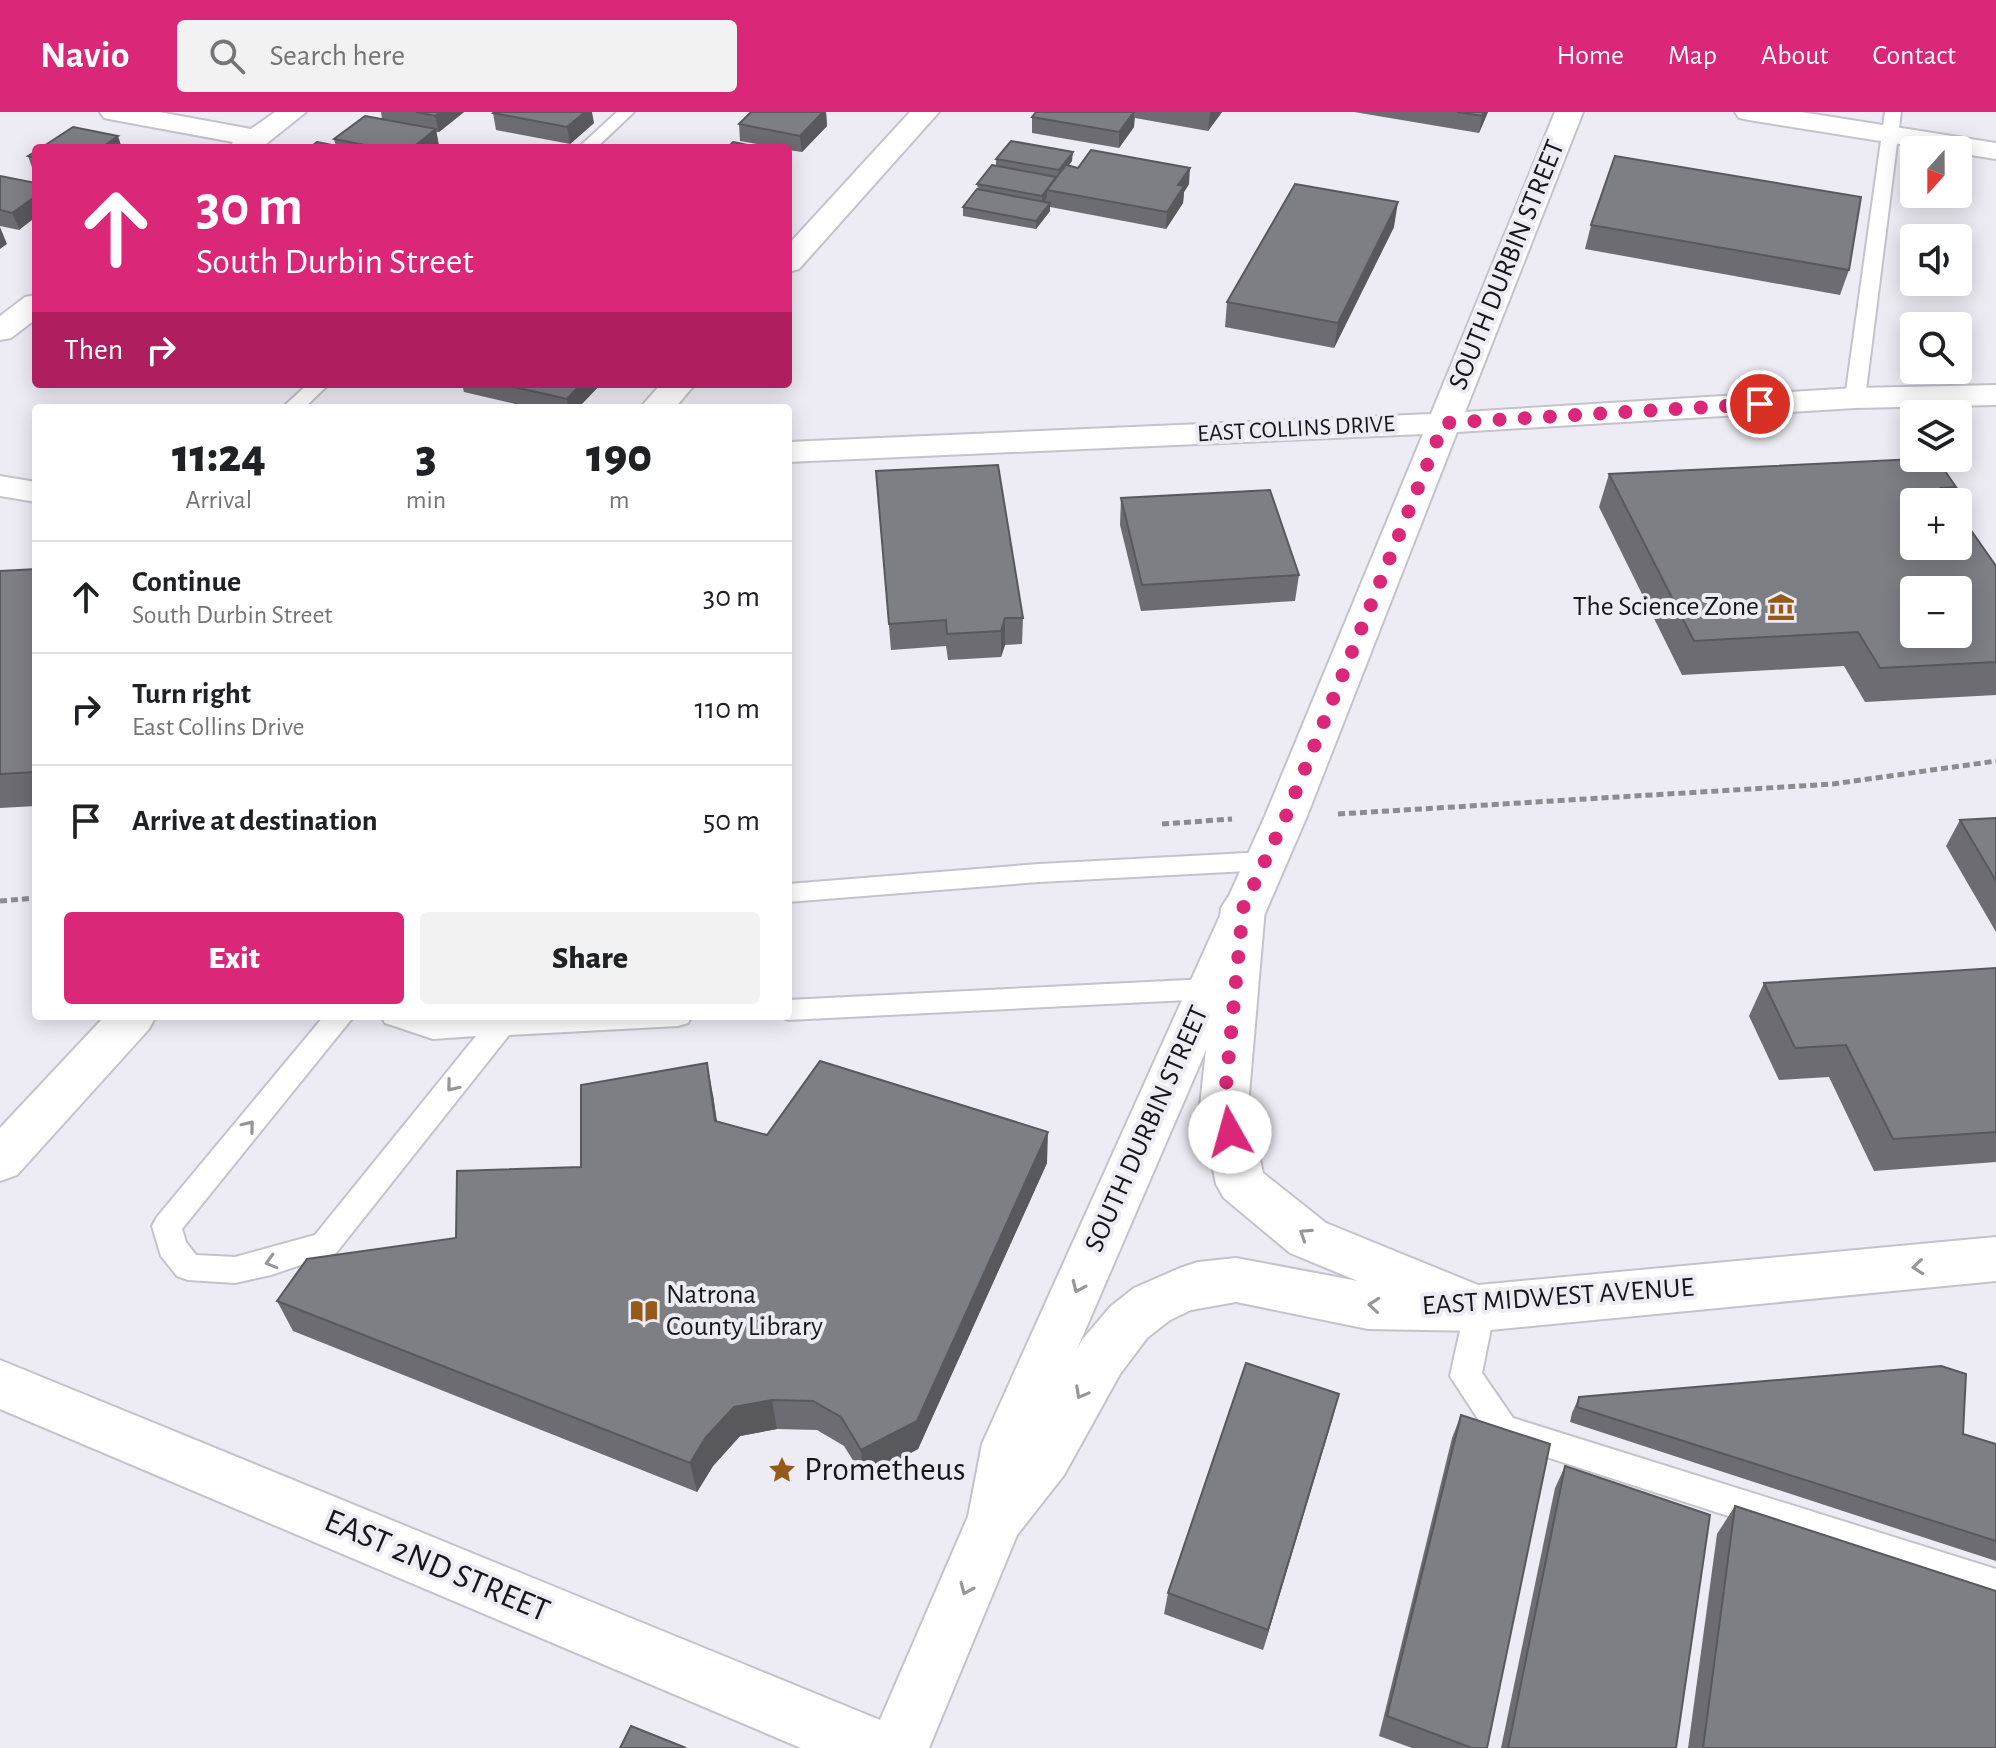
<!DOCTYPE html>
<html lang="en">
<head>
<meta charset="utf-8">
<style>
	:root { --surface:#fff; --page:#f2f2f2; --text:#202124; --muted:#757577; --line:#e0e0e0; --accent:#db2777 }
	body { margin:0; font-family:"Alegreya Sans",sans-serif; background:var(--page); color:var(--text); height:100vh; display:flex; flex-direction:column; font-size:30px; white-space:nowrap }
	* { box-sizing:border-box; margin:0 }
	p { font-size:26px; color:var(--muted) }
	.icon { flex:none; width:44px; height:44px; fill:none; stroke:currentColor; stroke-width:2; stroke-linecap:round; stroke-linejoin:round }
	.map { position:relative; flex:1; overflow:hidden }
	.panel { position:absolute; left:32px; top:292px; width:760px; height:616px; display:flex; flex-direction:column; background:var(--surface); border-radius:8px; box-shadow:0 4px 20px #0003 }
	.panel>* { flex:none }
	.top-card { position:absolute; left:32px; top:32px; width:760px; height:244px; border-radius:8px; box-shadow:0 4px 20px #0003; background:#db2777; color:#fff; overflow:hidden }
	.needle { width:52px; rotate:201deg }
	.buttons { position:absolute; left:1900px; top:24px; display:grid; gap:16px }
	.buttons a { display:grid; place-items:center; width:72px; height:72px; border-radius:8px; background:var(--surface); box-shadow:0 4px 20px #0003; font-size:40px }
	.pin { position:absolute; display:grid; place-items:center; width:68px; height:68px; color:#fff; margin:-34px; border:4px solid #fff; border-radius:50%; box-shadow:0 2px 8px #0007 }
	.me { position:absolute; width:88px; margin:-44px; rotate:353deg; stroke-linejoin:round; filter:drop-shadow(0 0 6px #0008) }
	.turn { display:flex; align-items:center; gap:28px; height:168px; padding:0 32px; font-size:36px }
	.turn .icon { width:104px; height:104px; stroke-width:2.5 }
	.turn b { display:block; font-size:56px; line-height:68px }
	.then { display:flex; align-items:center; height:76px; padding:0 32px; background:#0003; gap:16px; font-size:30px }
	.eta { display:flex; justify-content:space-evenly; align-items:center; height:136px; text-align:center }
	.eta b { font-size:48px; font-weight:800; line-height:56px }
	.action { display:flex; gap:16px; margin-top:auto; padding:16px 32px }
	.action a { flex:1; height:92px; border-radius:8px; background:var(--accent); color:#fff; font-size:32px; font-weight:800; line-height:92px; text-align:center }
	.action a+a { background:var(--page); color:var(--text) }
	ul { padding:0; list-style:none }
	li { display:flex; align-items:center; gap:24px; height:112px; padding:0 32px; border-top:2px solid var(--line) }
	li div { flex:1 }
	li b { display:block; font-size:30px }
	li em { font-style:normal }
	header { display:flex; align-items:center; gap:48px; box-sizing:border-box; height:112px; padding:0 40px; background:var(--accent); color:#fff }
	header strong { font-size:38px }
	nav { display:flex; gap:44px; margin-inline-start:auto; font-size:28px }
	.search { width:560px; height:72px; background:var(--page); display:flex; align-items:center; gap:20px; box-sizing:border-box; padding:0 28px; border-radius:8px; color:var(--muted); font-size:30px }
	.map>svg:first-child { display:block }
	.lines { fill:none; stroke-linecap:round; stroke-linejoin:round }
	.lane-casing { stroke:#c3c3cb; stroke-width:4 }
	.street-casing { stroke:#c3c3cb; stroke-width:4 }
	.secondary-casing { stroke:#c3c3cb; stroke-width:4 }
	.path { stroke:#8c8b90; stroke-width:5; stroke-dasharray:7 4; stroke-linecap:butt }
	.lane { fill:#fff; fill-rule:evenodd }
	.street { fill:#fff; fill-rule:evenodd }
	.secondary { fill:#fff; fill-rule:evenodd }
	.wall { fill:#6c6c72 }
	.shaded-wall { fill:#58585d }
	.building { fill:#7e7e85; stroke:#58585d; stroke-width:2; fill-rule:evenodd }
	.oneway { stroke:#979798 }
	.route { stroke:#db2777; stroke-width:14; stroke-dasharray:0 25.2 }
	.labels { text-anchor:middle; dominant-baseline:central; stroke-width:8; stroke-linejoin:round; paint-order:stroke }
	.far-street-label { font-size:24px; fill:#171719; stroke:#edecf4 }
	.street-label { font-size:28px; fill:#171719; stroke:#edecf4 }
	.poi-label { font-size:28px; fill:#171719; stroke:#edecf4; text-anchor:end }
	.near-poi-label { font-size:34px; fill:#171719; stroke:#edecf4; text-anchor:start }
	.near-street-label { font-size:34px; fill:#171719; stroke:#edecf4 }
</style>
</head>
<body>
<header>
<strong>Navio</strong>
<div class="search"><svg class="icon" aria-label="search" viewBox="0 0 24 24"><circle cx="10" cy="10" r="6"/><path d="M15 15l6 6"/></svg>Search here</div>
<nav><a>Home</a><a>Map</a><a>About</a><a>Contact</a></nav>
</header>
<div class="map">
<svg width="1996" height="1636" viewBox="0 0 1996 1636">
	<rect width="100%" height="100%" fill="#edecf4"/>
	<g class="lines">
		<g class="lane-casing">
			<g id="lane">
				<polygon points="617,0 634,0 596,36 578,36"/>
				<polygon points="1885,0 1901,0 1865,286 1855,292 1845,286"/>
				<polygon points="308,272 329,272 304,296 282,296"/>
				<polygon points="1266,740 1275,743 1279,749 1275,755 1266,758 1039,770 788,790 788,772 1039,752"/>
				<polygon points="1208,867 1217,870 1221,877 1217,884 1208,887 788,908 778,904 788,904 788,888"/>
				<polygon points="324,904 354,904 182,1117 186,1130 196,1143 235,1145 315,1123 476,924 433,927 385,911 381,904 692,904 688,911 678,914 509,923 336,1141 271,1163 235,1171 188,1168 177,1164 161,1144 152,1114 157,1105"/>
				<polygon points="1480,1183 1491,1187 1495,1196 1482,1261 1513,1306 1996,1457 1996,1491 1491,1327 1450,1264 1465,1196 1469,1187"/>
			</g>
		</g>
		<g class="street-casing">
			<g id="street">
				<polygon points="100,0 159,0 251,17 275,0 306,0 261,36 229,36 233,30 114,8 104,6"/>
				<polygon points="910,0 939,0 799,157 788,160 788,133"/>
				<polygon points="1555,0 1583,0 1465,300 1855,276 1996,273 1996,293 1855,296 1457,320 1307,704 1036,1332 1024,1405 1016,1424 996,1432 976,1424 968,1405 982,1332 1265,704 1423,322 788,350 788,330 1431,302"/>
				<polygon points="1735,0 1801,0 1996,31 1996,47 1958,41 1958,38 1937,38 1749,8 1739,6"/>
				<polygon points="36,183 36,207 11,226 0,228 0,204 25,185"/>
				<polygon points="661,272 695,272 675,296 640,296"/>
				<polygon points="0,364 36,370 36,390 0,384"/>
				<polygon points="105,904 156,904 149,917 17,1063 0,1069 0,1016"/>
			</g>
		</g>
		<g class="secondary-casing">
			<polygon id="secondary" points="1243,780 1258,785 1265,796 1248,994 1263,1061 1326,1111 1478,1173 1996,1125 1996,1169 1480,1219 1368,1217 1236,1190 1191,1198 1170,1208 1147,1226 1120,1262 1064,1363 1017,1423 929,1636 801,1636 0,1297 0,1248 880,1608 976,1386 1026,1327 1082,1228 1111,1194 1134,1176 1180,1156 1198,1150 1236,1146 1358,1169 1290,1141 1224,1086 1216,1072 1200,994 1221,796 1228,785"/>
		</g>
		<g class="path">
			<polyline points="1338,702 1833,672 1996,649"/>
			<polyline points="1162,712 1232,707"/>
			<polyline points="0,789 36,786"/>
		</g>
		<use href="#lane" class="lane"/>
		<use href="#street" class="street"/>
		<use href="#secondary" class="secondary"/>
	</g>
	<g class="wall">
		<polygon points="381,0 464,0 439,20 436,20 439,34 436,36 309,36 336,34 334,27 382,7"/>
		<polygon points="751,0 826,0 827,14 802,40 788,38 788,36 779,36 740,29 739,12"/>
		<polygon points="1036,0 1222,0 1208,19 1135,6 1134,15 1119,36 1032,21 1032,5"/>
		<polygon points="1354,0 1488,0 1479,21"/>
		<polygon points="493,1 594,11 570,32 496,18"/>
		<polygon points="36,39 36,61 34,61 28,44"/>
		<polygon points="996,47 1072,49 1068,54 1189,72 1184,80 1183,91 1166,117 1050,95 1050,99 1036,117 963,104 963,95 978,77 977,72 996,54"/>
		<polygon points="0,64 19,118 0,114"/>
		<polygon points="1591,113 1849,158 1840,183 1585,137"/>
		<polygon points="1394,115 1334,236 1225,215 1227,190"/>
		<polygon points="462,272 601,272 578,296 532,296 464,280"/>
		<polygon points="876,359 1023,506 1022,532 1005,533 1001,545 948,548 946,534 891,538"/>
		<polygon points="1609,362 1956,375 1950,389 1996,454 1996,583 1865,590 1844,554 1682,563 1599,395"/>
		<polygon points="1121,386 1299,463 1295,489 1141,499 1120,413"/>
		<polygon points="36,457 36,694 0,696 0,459"/>
		<polygon points="1996,706 1996,820 1946,734 1960,708"/>
		<polygon points="1996,856 1996,1050 1874,1059 1829,965 1779,968 1749,904 1764,871"/>
		<polygon points="713,983 717,1009 767,1023 1047,1051 918,1337 864,1366 844,1334 817,1318 777,1317 740,1324 713,1354 697,1380 293,1219 277,1189 456,1126 581,1055"/>
		<polygon points="1339,1282 1263,1538 1164,1502 1168,1481"/>
		<polygon points="1579,1285 1963,1322 1996,1332 1996,1449 1570,1310 1572,1301"/>
		<polygon points="1461,1303 1487,1636 1412,1636 1379,1624 1452,1326"/>
		<polygon points="1565,1354 1676,1636 1501,1636 1555,1376"/>
		<polygon points="1735,1394 1996,1636 1688,1636 1717,1422"/>
	</g>
	<g class="shaded-wall">
		<polygon points="440,0 464,0 439,20 435,4"/>
		<polygon points="585,0 592,0 594,11 570,32 567,15"/>
		<polygon points="823,0 826,0 827,14 802,40 800,24"/>
		<polygon points="1134,0 1134,15 1119,36 1119,20"/>
		<polygon points="1210,0 1222,0 1208,19"/>
		<polygon points="1484,0 1488,0 1479,21 1482,4"/>
		<polygon points="436,17 439,34 436,36 412,36"/>
		<polygon points="118,24 122,36 101,36"/>
		<polygon points="1073,40 1072,49 1058,67 1059,58"/>
		<polygon points="1190,56 1189,72 1184,80 1183,91 1166,117 1167,100 1178,73"/>
		<polygon points="1056,65 1047,78 1047,86 1042,92 1042,84"/>
		<polygon points="36,84 36,105 19,118 12,101"/>
		<polygon points="1398,90 1394,115 1334,236 1338,211"/>
		<polygon points="1050,91 1050,99 1036,117 1036,109"/>
		<polygon points="0,115 7,132 0,137"/>
		<polygon points="581,272 601,272 578,296 568,296 567,287"/>
		<polygon points="1005,506 1005,533 1001,545 1001,519"/>
		<polygon points="707,951 713,983 721,1041 715,1009"/>
		<polygon points="1048,1020 1047,1051 918,1337 864,1366 861,1338"/>
		<polygon points="1339,1282 1333,1305 1263,1538 1268,1518"/>
		<polygon points="772,1288 777,1317 740,1324 713,1354 697,1380 690,1351 706,1325 734,1295"/>
	</g>
	<g class="building">
		<polygon points="416,0 440,0 435,4"/>
		<polygon points="494,0 585,0 567,15 493,1"/>
		<polygon points="751,0 823,0 800,24 739,12"/>
		<polygon points="1036,0 1134,0 1119,20 1032,5"/>
		<polygon points="1457,0 1484,0 1482,4"/>
		<polygon points="365,4 436,17 412,36 380,36 334,27"/>
		<polygon points="73,15 118,24 101,36 41,36"/>
		<polygon points="1011,29 1073,40 1059,58 996,47"/>
		<polygon points="317,30 347,36 309,36"/>
		<polygon points="733,30 762,36 727,36"/>
		<polygon points="1091,38 1190,56 1178,73 1184,74 1167,100 1047,78 1066,53 1078,56"/>
		<polygon points="36,39 36,46 28,44"/>
		<polygon points="1615,44 1861,85 1849,158 1591,113"/>
		<polygon points="992,53 1056,65 1042,84 977,72"/>
		<polygon points="0,64 36,71 36,84 12,101 0,98"/>
		<polygon points="1295,72 1398,90 1338,211 1227,190"/>
		<polygon points="977,77 1050,91 1036,109 963,95"/>
		<polygon points="501,272 581,272 567,287"/>
		<path d="M1936,346L1956,375L1941,376L1951,390H1914V434H1958V400L1996,454V550L1880,556L1858,520L1694,529L1609,362ZM1914,478H1958V522H1914Z"/>
		<polygon points="998,353 1023,506 1005,506 1001,519 947,522 946,508 889,512 876,359"/>
		<polygon points="1270,378 1299,463 1142,473 1121,386"/>
		<polygon points="36,457 36,660 0,662 0,459"/>
		<polygon points="1996,706 1996,769 1960,708"/>
		<polygon points="1996,856 1996,1020 1893,1027 1846,933 1795,936 1764,871"/>
		<polygon points="820,949 1048,1020 917,1309 861,1338 841,1305 813,1289 772,1288 734,1295 706,1325 690,1351 277,1189 307,1147 456,1126 457,1059 581,1055 581,973 707,951 715,1009 767,1023"/>
		<polygon points="1246,1251 1339,1282 1268,1518 1168,1481"/>
		<polygon points="1941,1254 1966,1262 1963,1322 1996,1332 1996,1429 1577,1295 1579,1285"/>
		<polygon points="1461,1303 1550,1332 1487,1636 1472,1636 1387,1604"/>
		<polygon points="1565,1354 1710,1403 1676,1636 1508,1636"/>
		<polygon points="1735,1394 1996,1479 1996,1636 1703,1636"/>
		<polygon points="631,1614 686,1636 620,1636"/>
	</g>
	<defs><path id="oneway-chevron" d="M-2-3.5L2.5 0L-2 3.5" fill="none" stroke-width="1.6" stroke-linecap="round" stroke-linejoin="round" transform="scale(2)"/></defs>
	<g class="oneway">
		<use href="#oneway-chevron" transform="translate(452 974) rotate(129)"/>
		<use href="#oneway-chevron" transform="translate(249 1014) rotate(-51)"/>
		<use href="#oneway-chevron" transform="translate(1305 1122) rotate(-147)"/>
		<use href="#oneway-chevron" transform="translate(271 1150) rotate(164)"/>
		<use href="#oneway-chevron" transform="translate(1918 1155) rotate(175)"/>
		<use href="#oneway-chevron" transform="translate(1078 1175) rotate(114)"/>
		<use href="#oneway-chevron" transform="translate(1374 1193) rotate(-175)"/>
		<use href="#oneway-chevron" transform="translate(1081 1281) rotate(119)"/>
		<use href="#oneway-chevron" transform="translate(966 1477) rotate(113)"/>
	</g>
	<g class="lines">
		<polyline class="route" points="1230,1020 1224,994 1243,796 1286,704 1444,311 1760,292"/>
	</g>
	<defs>
		<g id="museum-bare" transform="scale(2.16)"><path d="M0-6L6-3V-2H-6V-3ZM-5-1h2V3h-2ZM-1-1h2V3h-2ZM3-1h2V3H3ZM-6 4H6V6H-6Z" fill="#955a1a" stroke="#edecf4" stroke-width="2.5" paint-order="stroke"/></g>
		<g id="library-bare" transform="scale(2.16)"><path d="M-6-4Q-3-5.5-.7-3.5V5Q-3 3-6 4ZM6-4Q3-5.5 .7-3.5V5Q3 3 6 4Z" fill="#955a1a" stroke="#edecf4" stroke-width="2.5" paint-order="stroke"/></g>
		<g id="sight-bare" transform="scale(2.16)"><path d="M0-6L1.8-2.2L6-1.7L2.9 1.2L3.7 5.4L0 3.3L-3.7 5.4L-2.9 1.2L-6-1.7L-1.8-2.2Z" fill="#955a1a" stroke="#edecf4" stroke-width="2.5" paint-order="stroke"/></g>
	</defs>
	<g fill-rule="evenodd">
		<use href="#museum-bare" x="1781" y="495"/>
		<use href="#library-bare" x="644" y="1199"/>
		<use href="#sight-bare" x="782" y="1358"/>
	</g>
	<g class="labels">
		<g class="far-street-label">
			<text transform="translate(1296 317) rotate(-3)">EAST COLLINS DRIVE</text>
		</g>
		<g class="street-label">
			<text transform="translate(1507 153) rotate(-68)">SOUTH DURBIN STREET</text>
			<text transform="translate(1147 1017) rotate(-66)">SOUTH DURBIN STREET</text>
			<text transform="translate(1558 1185) rotate(-4)">EAST MIDWEST AVENUE</text>
		</g>
		<g class="poi-label">
			<text x="1759" y="495">The Science Zone</text>
			<text x="666" y="1183" text-anchor="start">Natrona<tspan x="666" dy="32">County Library</tspan></text>
		</g>
		<g class="near-poi-label">
			<text x="804" y="1358">Prometheus</text>
		</g>
		<g class="near-street-label">
			<text transform="translate(437 1454) rotate(23)">EAST 2ND STREET</text>
		</g>
	</g>
</svg>
<div class="buttons">
<a><svg class="needle" viewBox="-14 -14 28 28"><path d="M0-13l5 13h-10z" fill="#e53935"/><path d="M0 13l5-13h-10z" fill="#757577"/></svg></a>
<a><svg class="icon" aria-label="sound" viewBox="0 0 24 24"><path d="M4 9h4l5-4v14l-5-4H4zM17 9q2 3 0 6"/></svg></a>
<a><svg class="icon" aria-label="search" viewBox="0 0 24 24"><circle cx="10" cy="10" r="6"/><path d="M15 15l6 6"/></svg></a>
<a><svg class="icon" aria-label="layers" viewBox="0 0 24 24"><path d="M12 4l9 5-9 5-9-5zM3 14l9 5 9-5"/></svg></a>
<a>+</a>
<a>−</a>
</div>
<div class="pin" style="left:1760px;top:292px;background:#d93025"><svg class="icon" aria-label="arrive" viewBox="0 0 24 24"><path d="M6 21V4h12l-3 4 3 4H6"/></svg></div>
<svg class="me" style="left:1230px;top:1020px" viewBox="-20 -20 40 40"><circle r="19" fill="#fff"/><path d="M0-13L10 11 0 6-10 11z" fill="#db2777"/></svg>
<div class="top-card">
<div class="turn"><svg class="icon" aria-label="ahead" viewBox="0 0 24 24"><path d="M12 20V5M6 11l6-6 6 6"/></svg><div><b>30 m</b>South Durbin Street</div></div>
<div class="then">Then<svg class="icon" aria-label="right" viewBox="0 0 24 24"><path d="M7 20v-9h11M14 6l5 5-5 5"/></svg></div>
</div>
<section class="panel">
<div class="eta">
<div><b>11:24</b><p>Arrival</p></div>
<div><b>3</b><p>min</p></div>
<div><b>190</b><p>m</p></div>
</div>
<ul>
<li><svg class="icon" aria-label="ahead" viewBox="0 0 24 24"><path d="M12 20V5M6 11l6-6 6 6"/></svg><div><b>Continue</b><p>South Durbin Street</p></div><em>30 m</em></li>
<li><svg class="icon" aria-label="right" viewBox="0 0 24 24"><path d="M7 20v-9h11M14 6l5 5-5 5"/></svg><div><b>Turn right</b><p>East Collins Drive</p></div><em>110 m</em></li>
<li><svg class="icon" aria-label="arrive" viewBox="0 0 24 24"><path d="M6 21V4h12l-3 4 3 4H6"/></svg><div><b>Arrive at destination</b></div><em>50 m</em></li>
</ul>
<div class="action"><a>Exit</a><a>Share</a></div>
</section>
</div>
</body>
</html>
